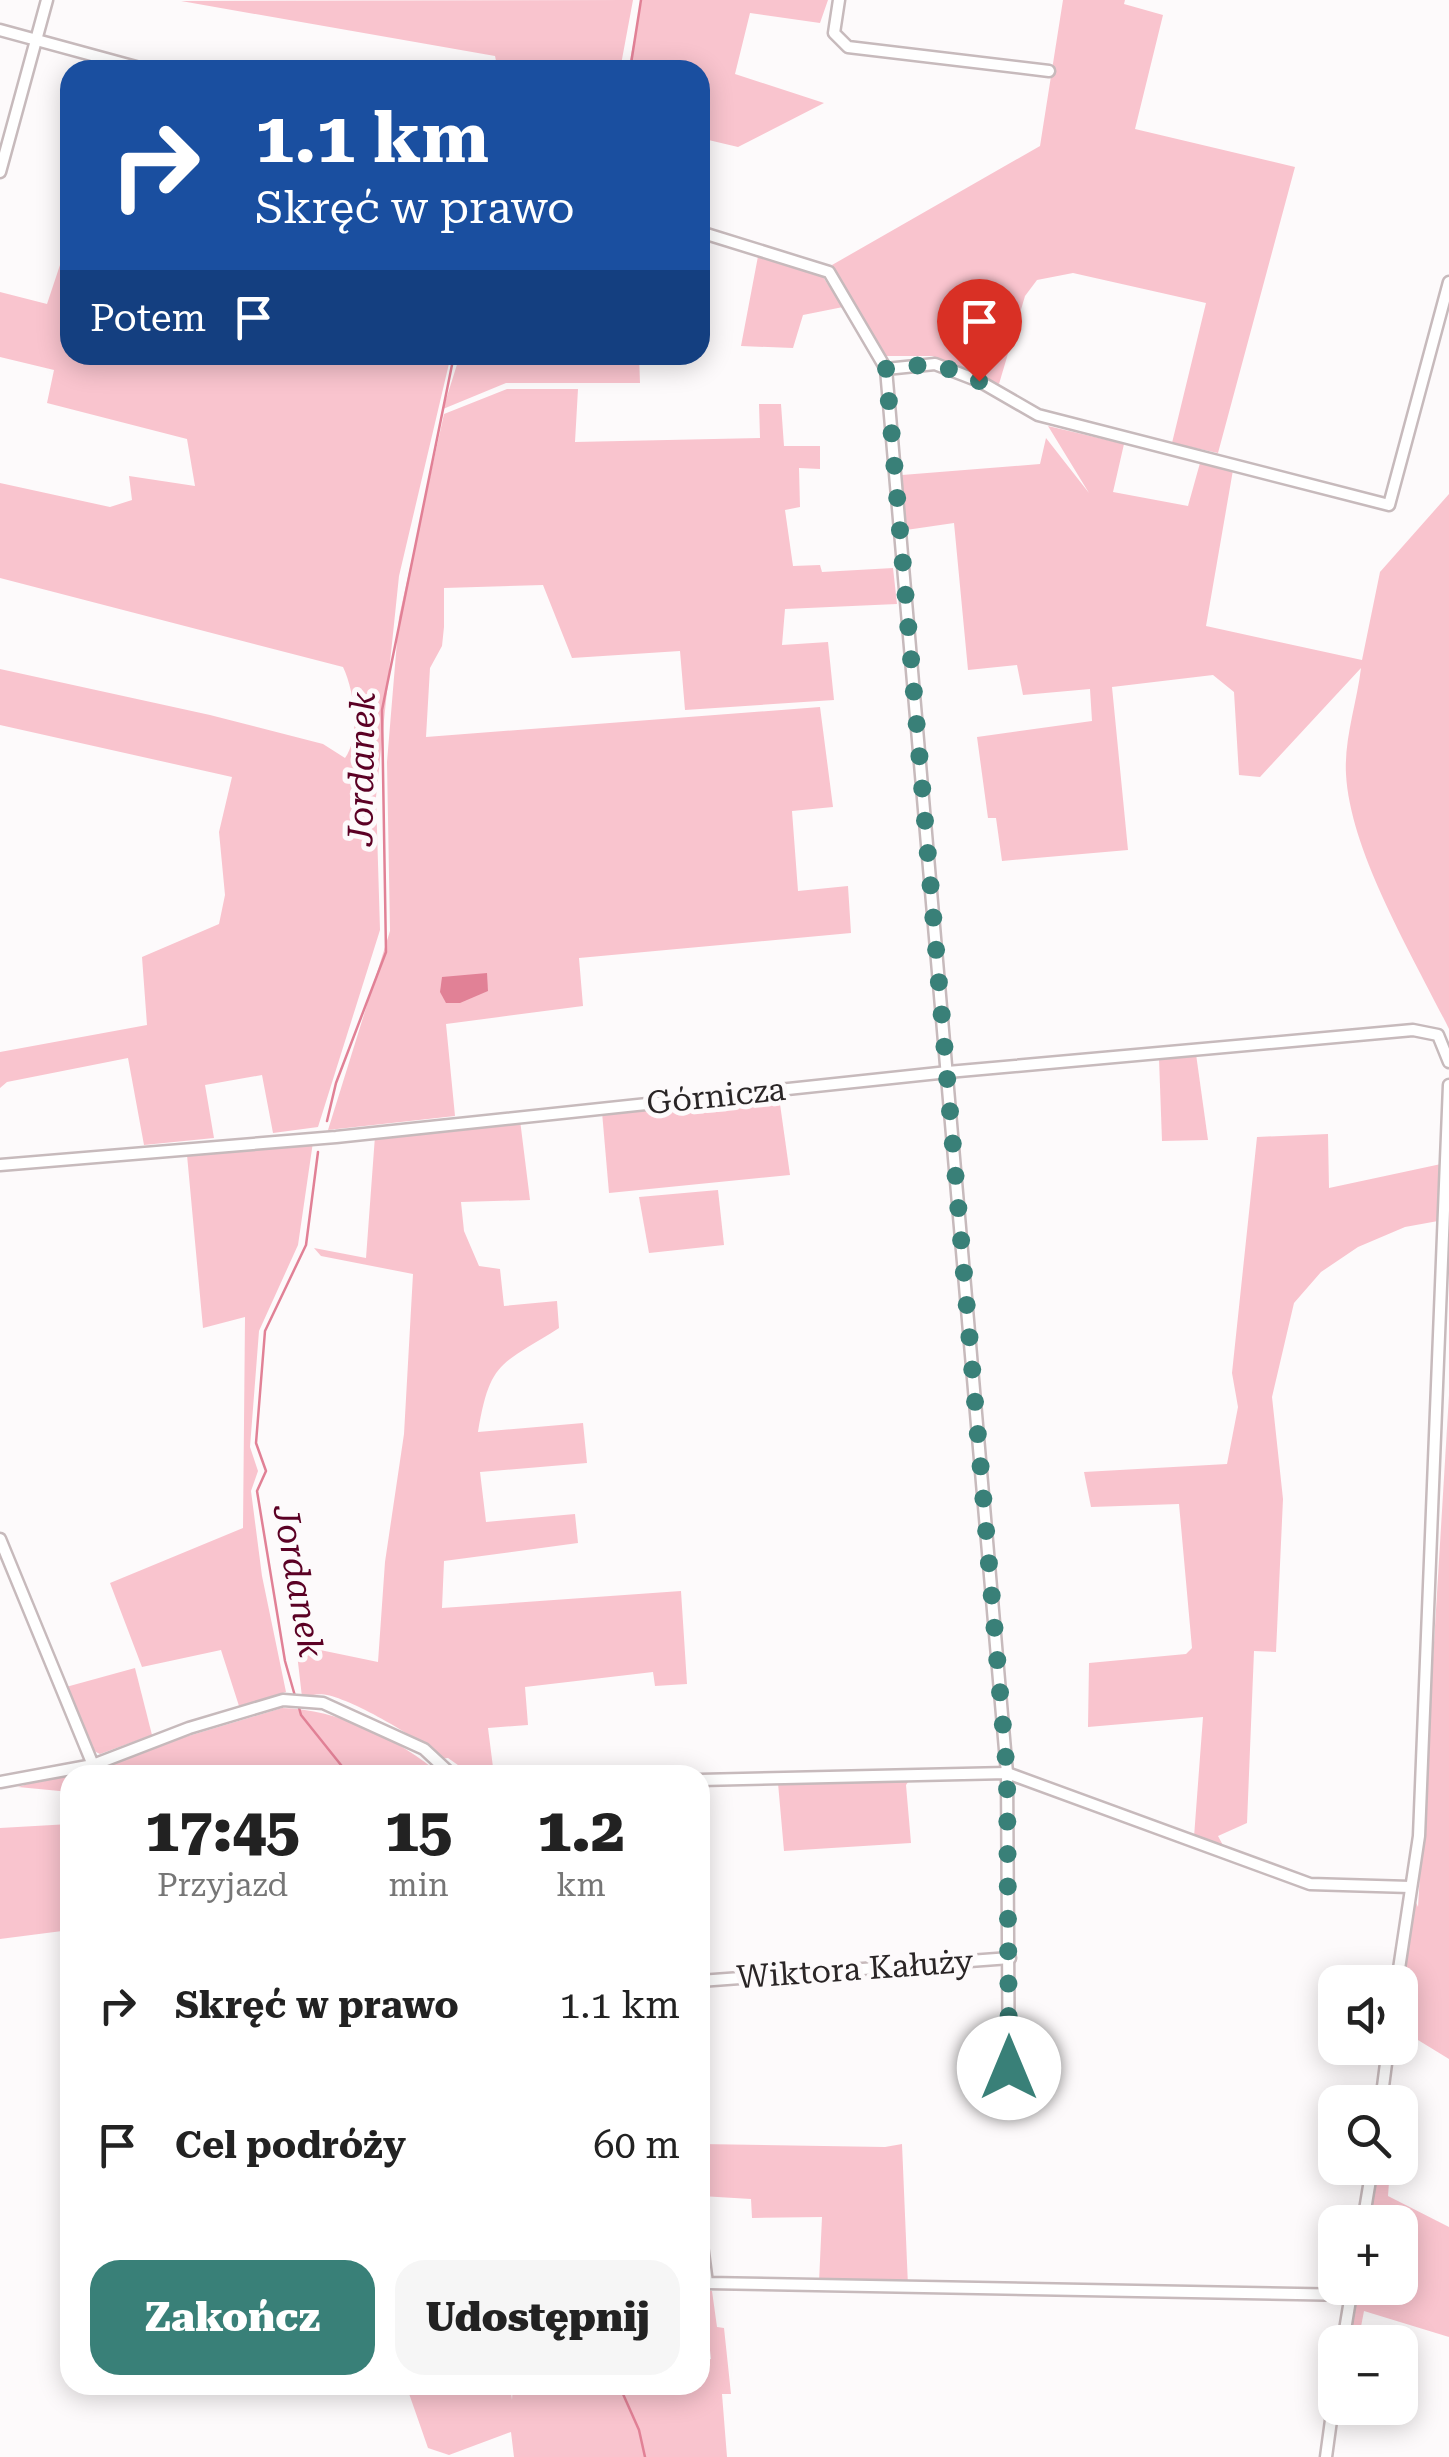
<!DOCTYPE html>
<html lang="pl">
<head>
<meta charset="utf-8">
<style>
	:root { --surface:#fff; --page:#f6f6f6; --text:#222; --muted:#767676; --accent:#398078 }
	body { margin:0; font-family:"Roboto Serif",serif; background:var(--page); color:var(--text); height:100vh; display:flex; flex-direction:column; font-size:38px; white-space:nowrap }
	* { box-sizing:border-box; margin:0 }
	p { font-size:32px; color:var(--muted) }
	.icon { flex:none; width:55px; height:55px; fill:none; stroke:currentColor; stroke-width:2; stroke-linecap:round; stroke-linejoin:round }
	.map { position:relative; flex:1; overflow:hidden }
	.drawer { position:absolute; left:60px; top:1765px; width:650px; height:630px; display:flex; flex-direction:column; background:var(--surface); border-radius:30px; box-shadow:0 5px 25px #0003 }
	.drawer>* { flex:none }
	.guide { position:absolute; left:60px; top:60px; width:650px; height:305px; border-radius:30px; box-shadow:0 5px 25px #0003; background:#1a4fa0; color:#fff; overflow:hidden }
	.tools { position:absolute; left:1318px; top:1965px; display:grid; gap:20px }
	.tools a { display:grid; place-items:center; width:100px; height:100px; border-radius:20px; background:var(--surface); box-shadow:0 5px 25px #0003; font-size:50px }
	.pin { position:absolute; display:grid; place-items:center; width:85px; height:85px; color:#fff; margin:-102px -42px; border-radius:50% 50% 50% 0; rotate:-45deg; box-shadow:0 0 10px #0007 }
	.pin .icon { rotate:45deg }
	.me { position:absolute; width:110px; margin:-55px; rotate:0deg; stroke-linejoin:round; filter:drop-shadow(0 0 8px #0008) }
	.turn { display:flex; align-items:center; gap:35px; height:210px; padding:0 30px; font-size:45px }
	.turn .icon { width:130px; height:130px; stroke-width:2.5 }
	.turn b { display:block; font-size:70px; line-height:85px }
	.then { display:flex; align-items:center; height:95px; padding:0 30px; background:#0003; gap:20px; font-size:38px }
	.eta { display:flex; justify-content:space-evenly; align-items:center; height:170px; text-align:center }
	.eta b { font-size:60px; font-weight:800; line-height:70px }
	.action { display:flex; gap:20px; margin-top:auto; padding:20px 30px }
	.action a { flex:1; height:115px; border-radius:30px; background:var(--accent); color:#fff; font-size:40px; font-weight:800; line-height:115px; text-align:center }
	.action a+a { background:var(--page); color:var(--text) }
	ul { padding:0; list-style:none }
	li { display:flex; align-items:center; gap:30px; height:140px; padding:0 30px }
	li div { flex:1 }
	li b { display:block; font-size:38px }
	li em { font-style:normal }
	.map>svg:first-child { display:block }
	.green { fill:#f9c4ce }
	.water { fill:#e18196 }
	.lines { fill:none; stroke-linecap:round; stroke-linejoin:round }
	.stream { stroke:#e18196; stroke-width:2.5 }
	.minor-casing { stroke:#c7babc; stroke-width:15 }
	.minor { stroke:#fff; stroke-width:10 }
	.route { stroke:#398078; stroke-width:18; stroke-dasharray:0 32.4 }
	.labels { text-anchor:middle; dominant-baseline:central; stroke-width:10; stroke-linejoin:round; paint-order:stroke }
	.street-label { font-size:32px; fill:#2a2526; stroke:#fdfafb }
	.water-label { font-size:35px; font-style:italic; fill:#5b0024; stroke:#fdfafb }
</style>
</head>
<body>
<div class="map">
<svg width="1449" height="2457" viewBox="0 0 1449 2457">
	<rect width="100%" height="100%" fill="#fdfafb"/>
	<g class="green">
		<polygon points="633,0 620,70 498,70 495,56 181,1"/>
		<polygon points="642,0 828,0 820,23 750,13 735,74 824,103 738,147 700,138 700,70 628,70"/>
		<polygon points="1063,0 1125,0 1124,4 1163,15 1135,129 1295,167 1218,453 1172,443 1206,303 1073,273 1037,280 1025,296 999,384 932,356 886,356 832,265 1040,146"/>
		<path d="M70,235V355H451L399,576L376,797L380,930L318,1127L273,1133L262,1075L205,1085L214,1138L144,1145L128,1058L7,1082L0,1088V1052L147,1025L142,957L219,924L225,895L219,832L232,777L0,725V669L210,715L323,744L345,758C361,736 354,690 343,667L0,578V483L110,507L132,500L129,476L195,486L187,439L47,403L54,370L0,357V292L47,304Z"/>
		<polygon points="759,251 819,271 843,307 803,315 793,348 741,346"/>
		<polygon points="460,355 639,355 640,383 506,383 443,409"/>
		<polygon points="507,389 578,389 575,442 760,438 759,404 781,404 784,446 820,446 820,469 799,468 800,507 785,510 793,566 820,565 822,572 893,568 897,604 785,609 782,645 828,642 834,700 685,710 680,651 572,658 543,585 444,588 444,627 442,646 430,668 426,737 820,707 833,807 792,811 798,891 848,886 851,933 579,958 583,1006 446,1024 455,1116 328,1130 390,931 387,762 399,617 444,414"/>
		<path d="M1048,426L1124,444L1113,492L1188,506L1200,463L1233,470L1206,626L1362,660L1380,572L1449,494V1029C1414,958 1350,852 1346,774C1344,739 1357,702 1361,668L1260,777L1239,775L1234,692L1213,675L1112,687L1128,850L1002,861L996,818H988L977,737L1092,721L1090,689L1023,695L1017,665L968,670L954,523L906,530L902,475L1040,464L1046,438L1089,493Z"/>
		<polygon points="1196,1054 1208,1140 1162,1141 1159,1059"/>
		<polygon points="779,1097 790,1175 609,1193 602,1112"/>
		<path d="M520,1120L530,1200L461,1202L464,1231L479,1266L500,1269L504,1306L557,1301L559,1328C501,1365 490,1360 478,1432L583,1423L587,1463L480,1472L486,1522L575,1514L578,1543L444,1561L442,1608L681,1591L687,1684L655,1686L653,1672L525,1687L528,1725L488,1728L494,1775H472L448,1758L440,1759C422,1739 353,1700 327,1695C320,1693 309,1696 302,1697L296,1645L378,1662L385,1562L404,1434L413,1274L321,1256L314,1248L366,1258L375,1136Z"/>
		<polygon points="1328,1134 1329,1188 1441,1164 1438,1221 1405,1227 1358,1247 1321,1272 1294,1303 1272,1397 1283,1499 1276,1652 1254,1651 1247,1823 1218,1836 1225,1849 1194,1837 1203,1717 1088,1727 1089,1663 1186,1654 1192,1648 1179,1504 1091,1507 1084,1472 1227,1464 1238,1407 1232,1373 1257,1137"/>
		<polygon points="313,1142 298,1245 259,1331 250,1447 258,1471 251,1491 262,1576 286,1692 239,1706 221,1650 142,1667 110,1583 243,1528 245,1317 203,1328 187,1155"/>
		<polygon points="718,1190 724,1245 649,1253 639,1197"/>
		<polygon points="1449,1395 1449,2059 1400,2029 1400,2016 1413,1896 1418,1907"/>
		<polygon points="135,1668 152,1735 100,1754 92,1750 66,1687"/>
		<path d="M282,1708C338,1709 399,1739 441,1775H288L271,1771L70,1775V1792L18,1787Z"/>
		<polygon points="910,1779 906,1785 911,1843 784,1851 778,1783"/>
		<polygon points="70,1824 70,1930 0,1939 0,1828"/>
		<polygon points="700,2144 885,2147 902,2144 908,2286 819,2282 822,2217 752,2218 751,2199 701,2196"/>
		<polygon points="1377,2168 1390,2168 1388,2196 1449,2227 1449,2337 1364,2311 1358,2342 1350,2342 1358,2288 1400,2288 1400,2222 1368,2222"/>
		<polygon points="703,2289 712,2291 717,2327 724,2328 731,2394 722,2394 727,2457 514,2457 511,2432 449,2455 428,2448 406,2385 510,2385 512,2400 513,2385 700,2385 700,2361 711,2359"/>
	</g>
	<polygon class="water" points="487,973 488,991 460,1003 446,1003 440,992 442,977"/>
	<g class="lines">
		<g class="stream">
			<polyline points="630,70 641,0"/>
			<polyline points="327,1121 336,1083 386,952 382,710 454,355"/>
			<polyline points="295,1696 285,1661 257,1491 266,1471 256,1443 265,1331 306,1245 318,1152"/>
			<polyline points="298,1704 301,1715 349,1775"/>
			<polyline points="619,2385 639,2430 645,2457"/>
		</g>
		<g class="minor-casing">
			<g id="minor">
				<polyline points="839,0 834,33 848,47 1049,71"/>
				<polyline points="0,30 147,70"/>
				<polyline points="0,172 47,0"/>
				<polyline points="700,232 829,272 886,369 1007,1773 1009,2105"/>
				<polyline points="886,369 935,364 979,381 1038,415 1389,505 1449,282"/>
				<polyline points="0,1165 336,1137 948,1072 1413,1030 1438,1035 1449,1062"/>
				<polyline points="0,1539 93,1765"/>
				<polyline points="700,1780 1007,1773 1310,1884 1410,1887"/>
				<polyline points="0,1782 93,1765 189,1728 283,1700 323,1703 424,1749 452,1775"/>
				<polyline points="700,1981 1010,1958"/>
				<polyline points="1397,1982 1419,1836 1449,1085"/>
				<polyline points="1381,2102 1388,2048"/>
				<polyline points="1363,2222 1372,2168"/>
				<polyline points="700,2230 707,2283 1351,2295"/>
				<polyline points="1343,2342 1352,2288"/>
				<polyline points="1326,2457 1335,2391"/>
			</g>
		</g>
		<use href="#minor" class="minor"/>
	</g>
	<g class="lines">
		<polyline class="route" points="979,381 936,364 886,368 1007,1773 1009,2068"/>
	</g>
	<g class="labels">
		<g class="street-label">
			<text transform="translate(716 1096) rotate(-6)">Górnicza</text>
			<text transform="translate(855 1969) rotate(-4)">Wiktora Kałuży</text>
		</g>
		<g class="water-label">
			<text transform="translate(362 769) rotate(-89)">Jordanek</text>
			<text transform="translate(298 1581) rotate(80)">Jordanek</text>
		</g>
	</g>
</svg>
<div class="tools">
<a><svg class="icon" aria-label="sound" viewBox="0 0 24 24"><path d="M4 9h4l5-4v14l-5-4H4zM17 9q2 3 0 6"/></svg></a>
<a><svg class="icon" aria-label="search" viewBox="0 0 24 24"><circle cx="10" cy="10" r="6"/><path d="M15 15l6 6"/></svg></a>
<a>+</a>
<a>−</a>
</div>
<div class="pin" style="left:979px;top:381px;background:#d93025"><svg class="icon" aria-label="arrive" viewBox="0 0 24 24"><path d="M6 21V4h12l-3 4 3 4H6"/></svg></div>
<svg class="me" style="left:1009px;top:2068px" viewBox="-20 -20 40 40"><circle r="19" fill="#fff"/><path d="M0-13L10 11 0 6-10 11z" fill="#398078"/></svg>
<div class="guide">
<div class="turn"><svg class="icon" aria-label="right" viewBox="0 0 24 24"><path d="M7 20v-9h11M14 6l5 5-5 5"/></svg><div><b>1.1 km</b>Skręć w prawo</div></div>
<div class="then">Potem<svg class="icon" aria-label="arrive" viewBox="0 0 24 24"><path d="M6 21V4h12l-3 4 3 4H6"/></svg></div>
</div>
<section class="drawer">
<div class="eta">
<div><b>17:45</b><p>Przyjazd</p></div>
<div><b>15</b><p>min</p></div>
<div><b>1.2</b><p>km</p></div>
</div>
<ul>
<li><svg class="icon" aria-label="right" viewBox="0 0 24 24"><path d="M7 20v-9h11M14 6l5 5-5 5"/></svg><div><b>Skręć w prawo</b></div><em>1.1 km</em></li>
<li><svg class="icon" aria-label="arrive" viewBox="0 0 24 24"><path d="M6 21V4h12l-3 4 3 4H6"/></svg><div><b>Cel podróży</b></div><em>60 m</em></li>
</ul>
<div class="action"><a>Zakończ</a><a>Udostępnij</a></div>
</section>
</div>
</body>
</html>
